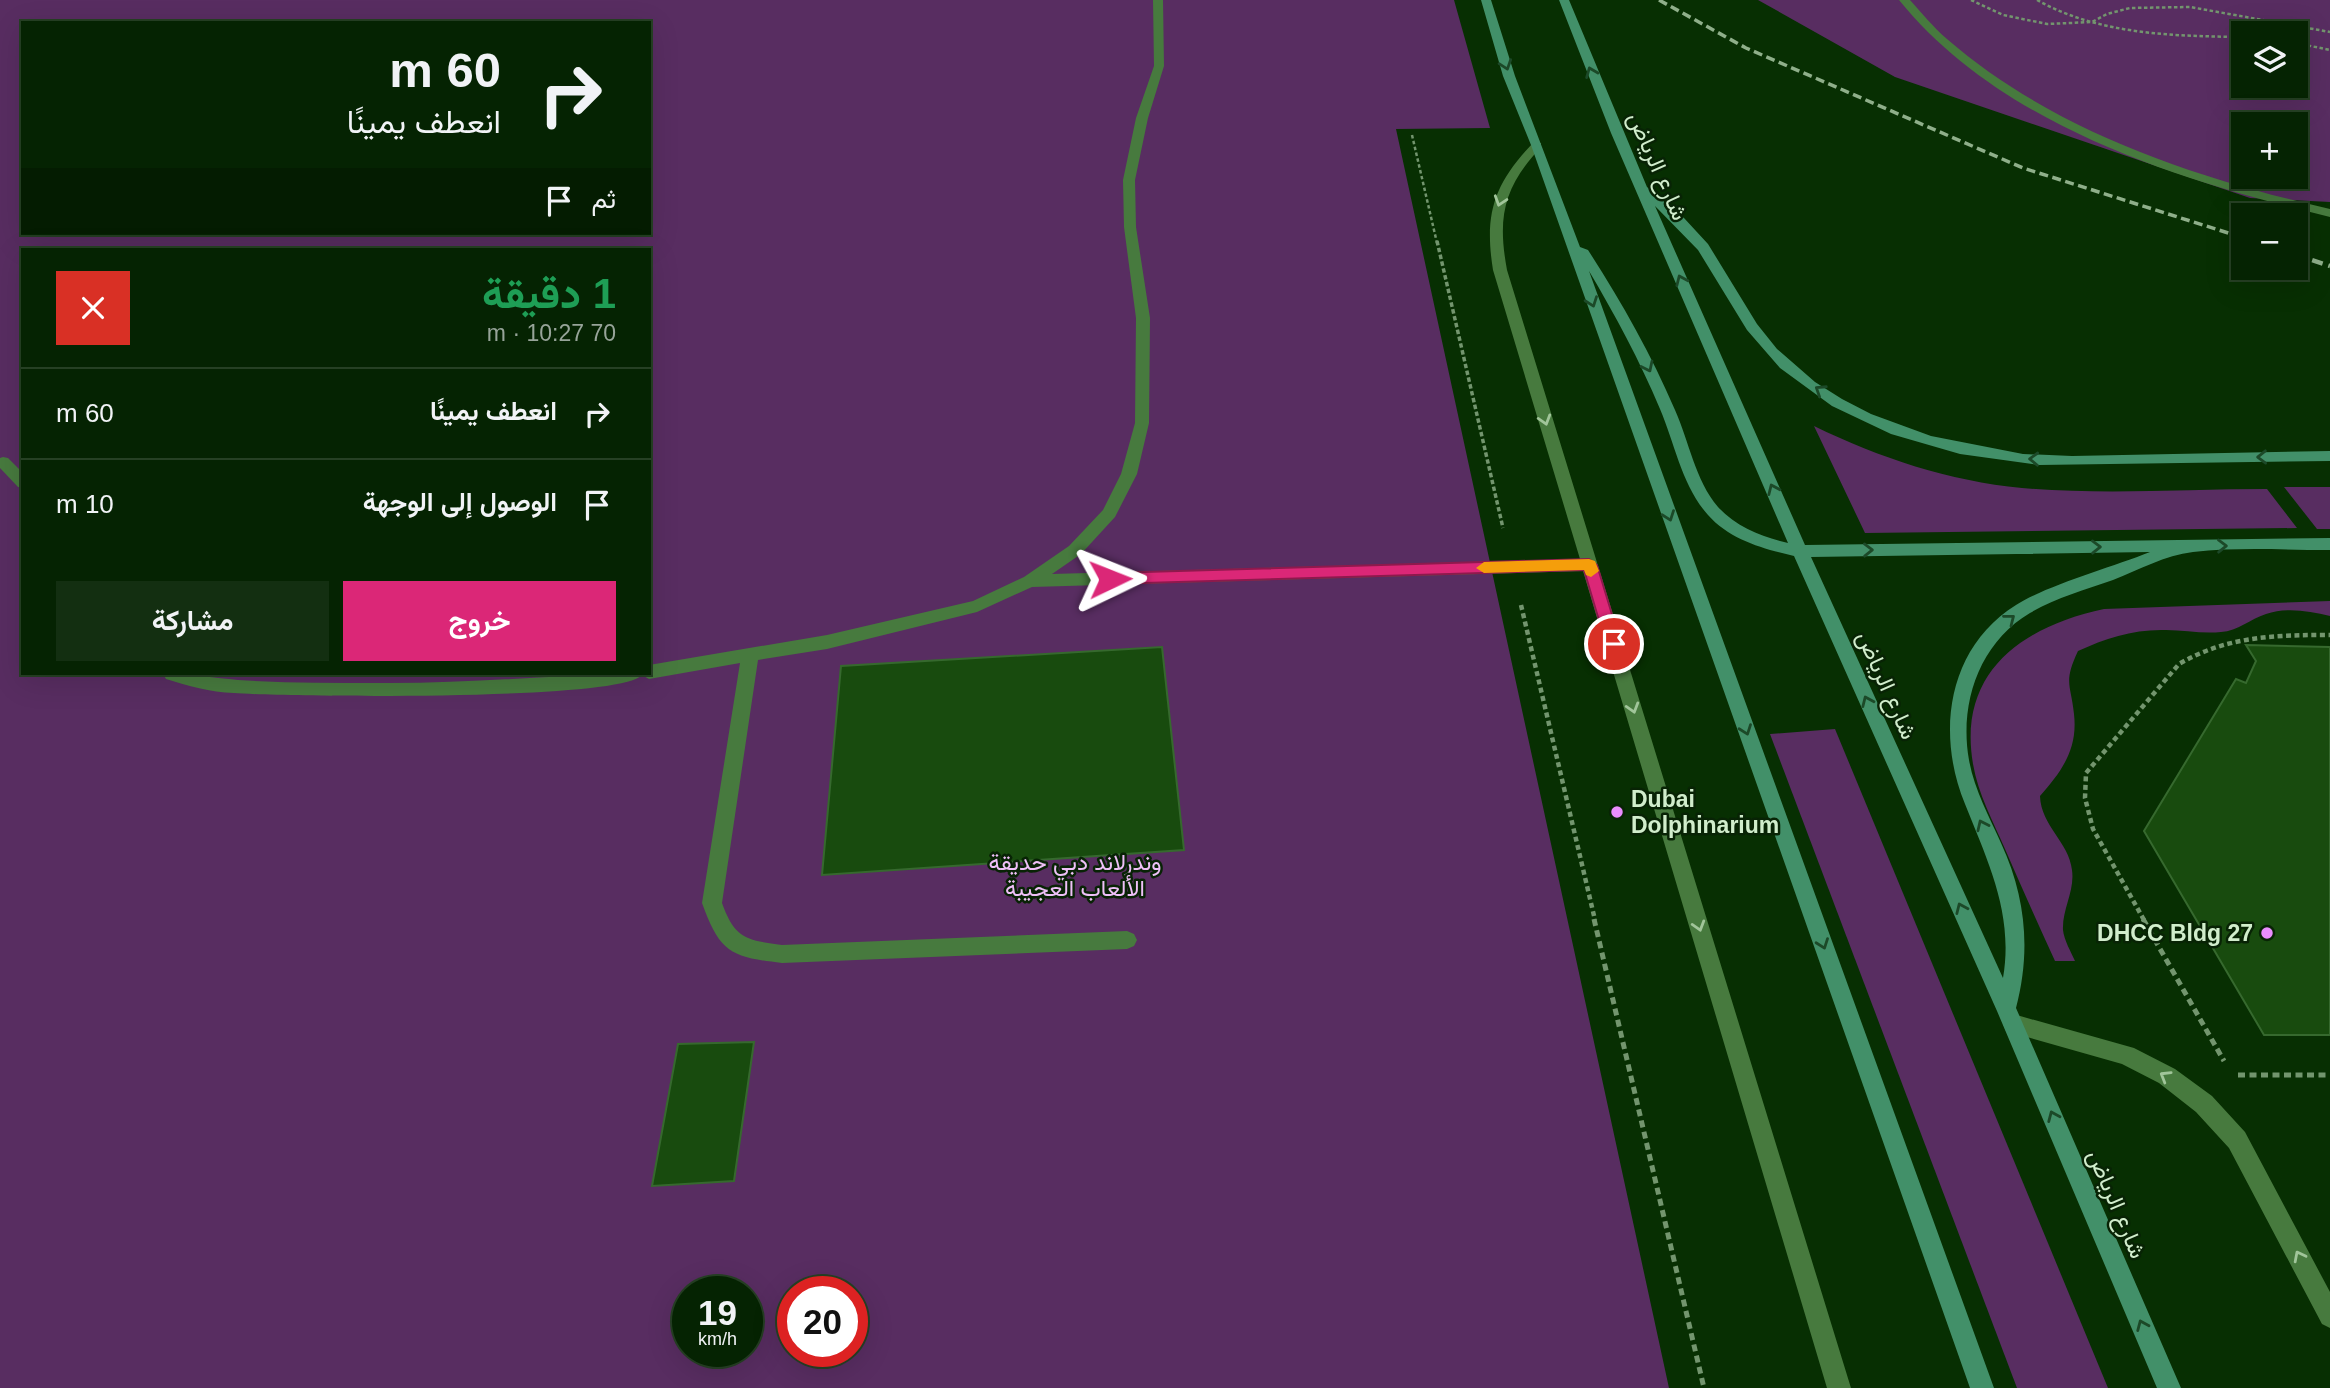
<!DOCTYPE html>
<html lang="ar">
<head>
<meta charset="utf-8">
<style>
	:root { --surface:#052302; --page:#132f11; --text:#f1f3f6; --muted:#97a499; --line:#264024; --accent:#db2777 }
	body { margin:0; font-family:Arial,Vazirmatn,sans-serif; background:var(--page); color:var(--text); direction:rtl; height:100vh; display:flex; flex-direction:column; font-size:26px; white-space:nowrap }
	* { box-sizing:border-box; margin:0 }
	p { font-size:23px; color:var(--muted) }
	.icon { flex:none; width:38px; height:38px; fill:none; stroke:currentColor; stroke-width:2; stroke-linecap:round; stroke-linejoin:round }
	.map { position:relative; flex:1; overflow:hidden; direction:ltr }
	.side { position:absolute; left:21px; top:248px; width:630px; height:427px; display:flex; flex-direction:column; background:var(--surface); border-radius:0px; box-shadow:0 7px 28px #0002,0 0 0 2px var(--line); direction:rtl }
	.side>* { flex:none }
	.banner { position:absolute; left:21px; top:21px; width:630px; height:214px; border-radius:0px; box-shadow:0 7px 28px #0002,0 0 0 2px var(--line); direction:rtl; background:#052302; color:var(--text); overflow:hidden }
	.buttons { position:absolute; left:2231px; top:21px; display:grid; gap:14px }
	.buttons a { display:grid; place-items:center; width:77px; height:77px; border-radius:0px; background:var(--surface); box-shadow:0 7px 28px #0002,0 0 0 2px var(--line); font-size:35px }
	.speed { position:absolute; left:672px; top:1276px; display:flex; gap:14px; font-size:35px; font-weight:700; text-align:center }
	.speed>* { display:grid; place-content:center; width:91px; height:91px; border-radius:50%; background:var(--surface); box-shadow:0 7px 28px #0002,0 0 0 2px var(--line); line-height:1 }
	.speed small { font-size:18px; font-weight:400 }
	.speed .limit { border:10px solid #d22; background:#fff; color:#111 }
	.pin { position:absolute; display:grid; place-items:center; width:60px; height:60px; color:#fff; margin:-30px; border:4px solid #fff; border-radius:50%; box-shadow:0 2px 7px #0007 }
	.me { position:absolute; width:77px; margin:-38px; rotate:88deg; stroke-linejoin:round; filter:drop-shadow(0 0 5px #0008) }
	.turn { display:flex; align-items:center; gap:24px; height:147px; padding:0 35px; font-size:32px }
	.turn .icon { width:91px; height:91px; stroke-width:2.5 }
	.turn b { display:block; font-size:49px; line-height:60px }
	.then { display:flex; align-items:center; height:66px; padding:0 35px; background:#0003; gap:14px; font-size:26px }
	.round { display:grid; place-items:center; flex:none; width:74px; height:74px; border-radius:0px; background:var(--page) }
	.overview { display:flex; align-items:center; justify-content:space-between; height:119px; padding:0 35px }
	h1 { font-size:42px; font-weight:700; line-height:52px; color:#1e9e55 }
	.cta { display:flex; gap:14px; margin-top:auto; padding:14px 35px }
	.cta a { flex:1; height:80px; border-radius:0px; background:var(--accent); color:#fff; font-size:28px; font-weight:700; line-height:80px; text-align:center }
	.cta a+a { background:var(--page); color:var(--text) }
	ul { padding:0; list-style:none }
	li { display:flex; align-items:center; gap:21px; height:91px; padding:0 35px; border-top:2px solid var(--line) }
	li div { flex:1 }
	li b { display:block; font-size:26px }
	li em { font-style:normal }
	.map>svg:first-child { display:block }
	.green { fill:#582d61; fill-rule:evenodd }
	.building { fill:#184b0e; stroke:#36692e; stroke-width:2 }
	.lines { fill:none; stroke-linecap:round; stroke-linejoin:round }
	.path-far3 { stroke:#73956e; stroke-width:2.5; stroke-dasharray:3.5 2.5; stroke-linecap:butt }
	.path-far2 { stroke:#73956e; stroke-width:3.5; stroke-dasharray:4.5 2.5; stroke-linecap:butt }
	.path-far1 { stroke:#73956e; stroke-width:4.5; stroke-dasharray:5 3.5; stroke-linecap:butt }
	.path { stroke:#73956e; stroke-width:5; stroke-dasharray:7 4.5; stroke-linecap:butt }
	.lane { fill:#477a3e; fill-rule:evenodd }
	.secondary { fill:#429069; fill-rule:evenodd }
	.rail-far1 { stroke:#8faf8a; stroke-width:3.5; stroke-dasharray:9 4.5; stroke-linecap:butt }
	.rail { stroke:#8faf8a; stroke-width:4.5; stroke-dasharray:11 6; stroke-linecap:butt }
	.oneway { stroke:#1c4928 }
	.oneway2 { stroke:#a1c59a }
	.route { fill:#db2777; stroke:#8e194d; stroke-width:2 }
	.slow { fill:#f59e0b }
	.poi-dot { fill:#ea8dfd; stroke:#082305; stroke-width:2.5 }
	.labels { text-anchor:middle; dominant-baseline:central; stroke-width:5; stroke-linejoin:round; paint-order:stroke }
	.street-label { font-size:23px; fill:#d1edcc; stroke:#082305 }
	.poi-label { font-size:23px; font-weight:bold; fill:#d1edcc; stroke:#082305; text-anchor:start }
	.park-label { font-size:23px; fill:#efc0f8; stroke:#082305 }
</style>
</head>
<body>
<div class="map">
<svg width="2330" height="1388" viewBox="0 0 2330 1388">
	<rect width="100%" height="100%" fill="#072f02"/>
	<g class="green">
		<path d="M0,0H1454L1490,128L1396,129L1669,1388H0ZM23,23H649V233H23ZM23,250H649V674H23ZM688,1292H747V1351H688ZM793,1292H852V1351H793Z"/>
		<path d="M1758,0H2330V202L2250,198L1895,77ZM2244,33H2296V86H2244ZM2244,124H2296V177H2244Z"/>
		<path d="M1814,426C1880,458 1949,481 2022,488C2103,495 2186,489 2267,489L2297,528L1865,533Z"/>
		<polygon points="2284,487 2330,487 2330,529 2317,529"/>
		<path d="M2330,601V616C2309,611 2286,607 2266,614C2250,619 2238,631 2221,632C2203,634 2184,630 2166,630C2134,629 2106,638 2078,651C2063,683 2071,684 2074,714C2078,749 2062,771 2040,796C2041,826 2069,842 2072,870C2075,891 2062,909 2063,930C2064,940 2071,952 2075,961H2055C2038,924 2021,886 2005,849C1993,821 1978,794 1973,764C1957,671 2024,626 2104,609Z"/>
		<polygon points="1835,729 2108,1388 2017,1388 1770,734"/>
	</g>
	<g class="building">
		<polygon points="2246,645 2330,647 2330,1035 2264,1035 2144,831 2236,679 2246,683 2256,661"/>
		<polygon points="1162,647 1184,850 822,875 841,666"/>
		<polygon points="754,1042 734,1181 652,1186 678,1044"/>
	</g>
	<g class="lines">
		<g class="path-far3">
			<polyline points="1971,0 2003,15 2047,24 2092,22 2107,14 2130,8 2190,7 2330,32"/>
			<path d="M2037,0C2100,35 2173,36 2244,37"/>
			<polyline points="2296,43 2330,50"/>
			<polyline points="1412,135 1437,243"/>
		</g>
		<polyline class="path-far2" points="1437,241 1503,528"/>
		<g class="path-far1">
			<polyline points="1521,605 1595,920"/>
			<path d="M2144,920L2093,829L2085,798L2086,773L2179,664C2227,636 2275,635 2330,635"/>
		</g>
		<g class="path">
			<polyline points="1594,919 1704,1388"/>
			<polyline points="2143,919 2224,1061"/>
			<polyline points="2238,1075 2330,1075"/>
		</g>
		<g class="lane">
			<path d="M1153,0H1163L1164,66L1148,118L1135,180L1136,227L1150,318L1149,423L1137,474L1115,517L1081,554L1052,574L1580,559L1493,270C1484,214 1494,184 1533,143H1541V147C1504,187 1497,216 1507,270L1851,1388H1827L1583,571L1032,587L977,612L827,649L758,660L722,903C735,939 746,940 782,945L1127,931L1134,934L1137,940L1134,946L1127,949L782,963C731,957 720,953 702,903L740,663L649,679L642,675C622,701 283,697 234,693C210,692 188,686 166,679L163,674C188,673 212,678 238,680C284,683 330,683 377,683C468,684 558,674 649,674V665L827,635L973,601L1024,577L1069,546L1103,510L1121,474L1135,423L1136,318L1124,227L1123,180L1136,118L1154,66Z"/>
			<path d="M1899,0H1910C1922,13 1933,27 1947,39C2053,131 2195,178 2330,209V217C2179,181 2000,125 1899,0Z"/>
			<polygon points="3,457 8,458 23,473 23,488 18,487 0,468 0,458"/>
			<polygon points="2013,1014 2134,1048 2175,1069 2212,1096 2245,1132 2330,1292 2330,1328 2322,1324 2229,1148 2196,1112 2159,1083 2122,1064 2006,1031 2003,1024 2006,1017"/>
		</g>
		<path class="secondary" d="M1481,0H1491L1515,76L1580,247L1588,250C1621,301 1651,354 1675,410C1689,441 1695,480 1718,507C1736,527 1763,537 1788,543L1611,133L1559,0H1569L1647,187L1684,218L1708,244L1757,324L1777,349L1815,382L1842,399L1871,414L1931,436L2023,454L2072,456L2330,451V461L2039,465L1960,454L1891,434L1832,406L1780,368L1747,330L1698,250L1655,206L1805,545L2330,538V550C2284,550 2238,547 2193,552C2165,555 2139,570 2113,580C2085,590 2055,598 2030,613C1979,643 1959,704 1969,760C1974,789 1989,816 2001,843C2026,897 2031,951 2016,1008L2181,1388H2157L1997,1011L1794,556C1764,549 1730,540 1708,515C1682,486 1675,444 1660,409C1640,361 1615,315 1589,271L1994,1388H1970L1531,145L1503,76ZM2150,552C2110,568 2050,584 2016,605C1947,648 1936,734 1965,804C1988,862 2014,914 2003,978L1811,557Z"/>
		<polyline class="rail-far1" points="1659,0 1746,48 2023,168 2244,238"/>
		<polyline class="rail" points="2296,255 2330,266"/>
	</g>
	<defs><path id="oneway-chevron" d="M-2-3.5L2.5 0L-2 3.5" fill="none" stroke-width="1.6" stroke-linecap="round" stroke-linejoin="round" transform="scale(1.75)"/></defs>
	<g class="oneway">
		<use href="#oneway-chevron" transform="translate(1506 65) rotate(71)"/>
		<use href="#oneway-chevron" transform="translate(1591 72) rotate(-112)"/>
		<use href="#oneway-chevron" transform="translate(1681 280) rotate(-114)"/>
		<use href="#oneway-chevron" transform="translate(1592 302) rotate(70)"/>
		<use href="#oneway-chevron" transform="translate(1648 367) rotate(64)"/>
		<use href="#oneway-chevron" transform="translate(1820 390) rotate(-147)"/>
		<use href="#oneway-chevron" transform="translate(2262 457) rotate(179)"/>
		<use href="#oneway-chevron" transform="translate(2034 459) rotate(-178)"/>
		<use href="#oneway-chevron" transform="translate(1773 489) rotate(-114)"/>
		<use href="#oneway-chevron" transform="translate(1669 516) rotate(70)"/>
		<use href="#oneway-chevron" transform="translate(2222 546) rotate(-1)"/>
		<use href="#oneway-chevron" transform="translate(2096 547) rotate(-1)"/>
		<use href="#oneway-chevron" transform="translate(1868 550) rotate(-1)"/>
		<use href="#oneway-chevron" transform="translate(2010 619) rotate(-38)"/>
		<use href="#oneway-chevron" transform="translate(1867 701) rotate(-114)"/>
		<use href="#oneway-chevron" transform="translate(1746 730) rotate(70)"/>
		<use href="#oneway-chevron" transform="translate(1982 825) rotate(-115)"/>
		<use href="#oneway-chevron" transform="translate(1961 908) rotate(-114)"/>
		<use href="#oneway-chevron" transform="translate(1823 944) rotate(70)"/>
		<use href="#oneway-chevron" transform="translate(2053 1116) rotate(-113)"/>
		<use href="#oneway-chevron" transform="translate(2142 1325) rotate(-113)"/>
	</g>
	<g class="oneway2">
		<use href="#oneway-chevron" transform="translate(1500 201) rotate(108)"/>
		<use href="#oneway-chevron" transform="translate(1545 420) rotate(73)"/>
		<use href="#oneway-chevron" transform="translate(1633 708) rotate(73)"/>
		<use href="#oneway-chevron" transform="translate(1699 926) rotate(73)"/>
		<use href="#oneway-chevron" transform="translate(2165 1076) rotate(-149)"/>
		<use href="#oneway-chevron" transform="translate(2299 1256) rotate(-117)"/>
	</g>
	<polygon class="route" points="1589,559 1597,565 1621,644 1614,650 1606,644 1584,570 1110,584 1102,579 1110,573"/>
	<polygon class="slow" points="1589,559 1595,561 1599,571 1591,577 1586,575 1584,570 1484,573 1476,568 1484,562"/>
	<g class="poi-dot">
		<circle cx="1617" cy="812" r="7"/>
		<circle cx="2267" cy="933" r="7"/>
	</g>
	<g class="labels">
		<g class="street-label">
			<text transform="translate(1658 166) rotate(66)">شارع الرياض</text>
			<text transform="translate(1887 685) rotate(66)">شارع الرياض</text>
			<text transform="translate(2117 1204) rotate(67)">شارع الرياض</text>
		</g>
		<g class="poi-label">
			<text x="1631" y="799">Dubai<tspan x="1631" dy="26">Dolphinarium</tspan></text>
			<text x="2253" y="933" text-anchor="end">DHCC Bldg 27</text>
		</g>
		<g class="park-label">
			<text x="1075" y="862">وندرلاند دبي حديقة<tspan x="1075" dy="26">الألعاب العجيبة</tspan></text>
		</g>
	</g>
</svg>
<div class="buttons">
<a><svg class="icon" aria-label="layers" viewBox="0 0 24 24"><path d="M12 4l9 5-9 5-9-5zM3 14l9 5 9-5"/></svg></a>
<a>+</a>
<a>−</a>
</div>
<div class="speed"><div>19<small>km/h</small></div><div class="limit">20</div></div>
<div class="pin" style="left:1614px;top:644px;background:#d93025"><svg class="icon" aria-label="arrive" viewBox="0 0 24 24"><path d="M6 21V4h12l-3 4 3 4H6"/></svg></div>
<svg class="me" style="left:1110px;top:579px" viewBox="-20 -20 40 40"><path d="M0-17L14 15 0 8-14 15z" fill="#db2777" stroke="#fff" stroke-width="4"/></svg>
<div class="banner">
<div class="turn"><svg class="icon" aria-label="right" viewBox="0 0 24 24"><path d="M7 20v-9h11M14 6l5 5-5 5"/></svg><div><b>60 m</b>انعطف يمينًا</div></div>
<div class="then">ثم<svg class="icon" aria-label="arrive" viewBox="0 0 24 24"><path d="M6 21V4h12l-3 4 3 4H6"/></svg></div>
</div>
<section class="side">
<div class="overview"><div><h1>1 دقيقة</h1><p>70 m · 10:27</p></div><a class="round" style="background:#d93025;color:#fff"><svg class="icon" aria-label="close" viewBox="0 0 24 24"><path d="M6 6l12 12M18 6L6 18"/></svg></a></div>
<ul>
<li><svg class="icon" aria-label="right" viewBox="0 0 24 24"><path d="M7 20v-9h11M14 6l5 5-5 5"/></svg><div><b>انعطف يمينًا</b></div><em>60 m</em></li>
<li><svg class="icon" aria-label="arrive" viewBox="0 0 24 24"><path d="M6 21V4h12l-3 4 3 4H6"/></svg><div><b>الوصول إلى الوجهة</b></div><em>10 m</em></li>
</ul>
<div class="cta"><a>خروج</a><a>مشاركة</a></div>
</section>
</div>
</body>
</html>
